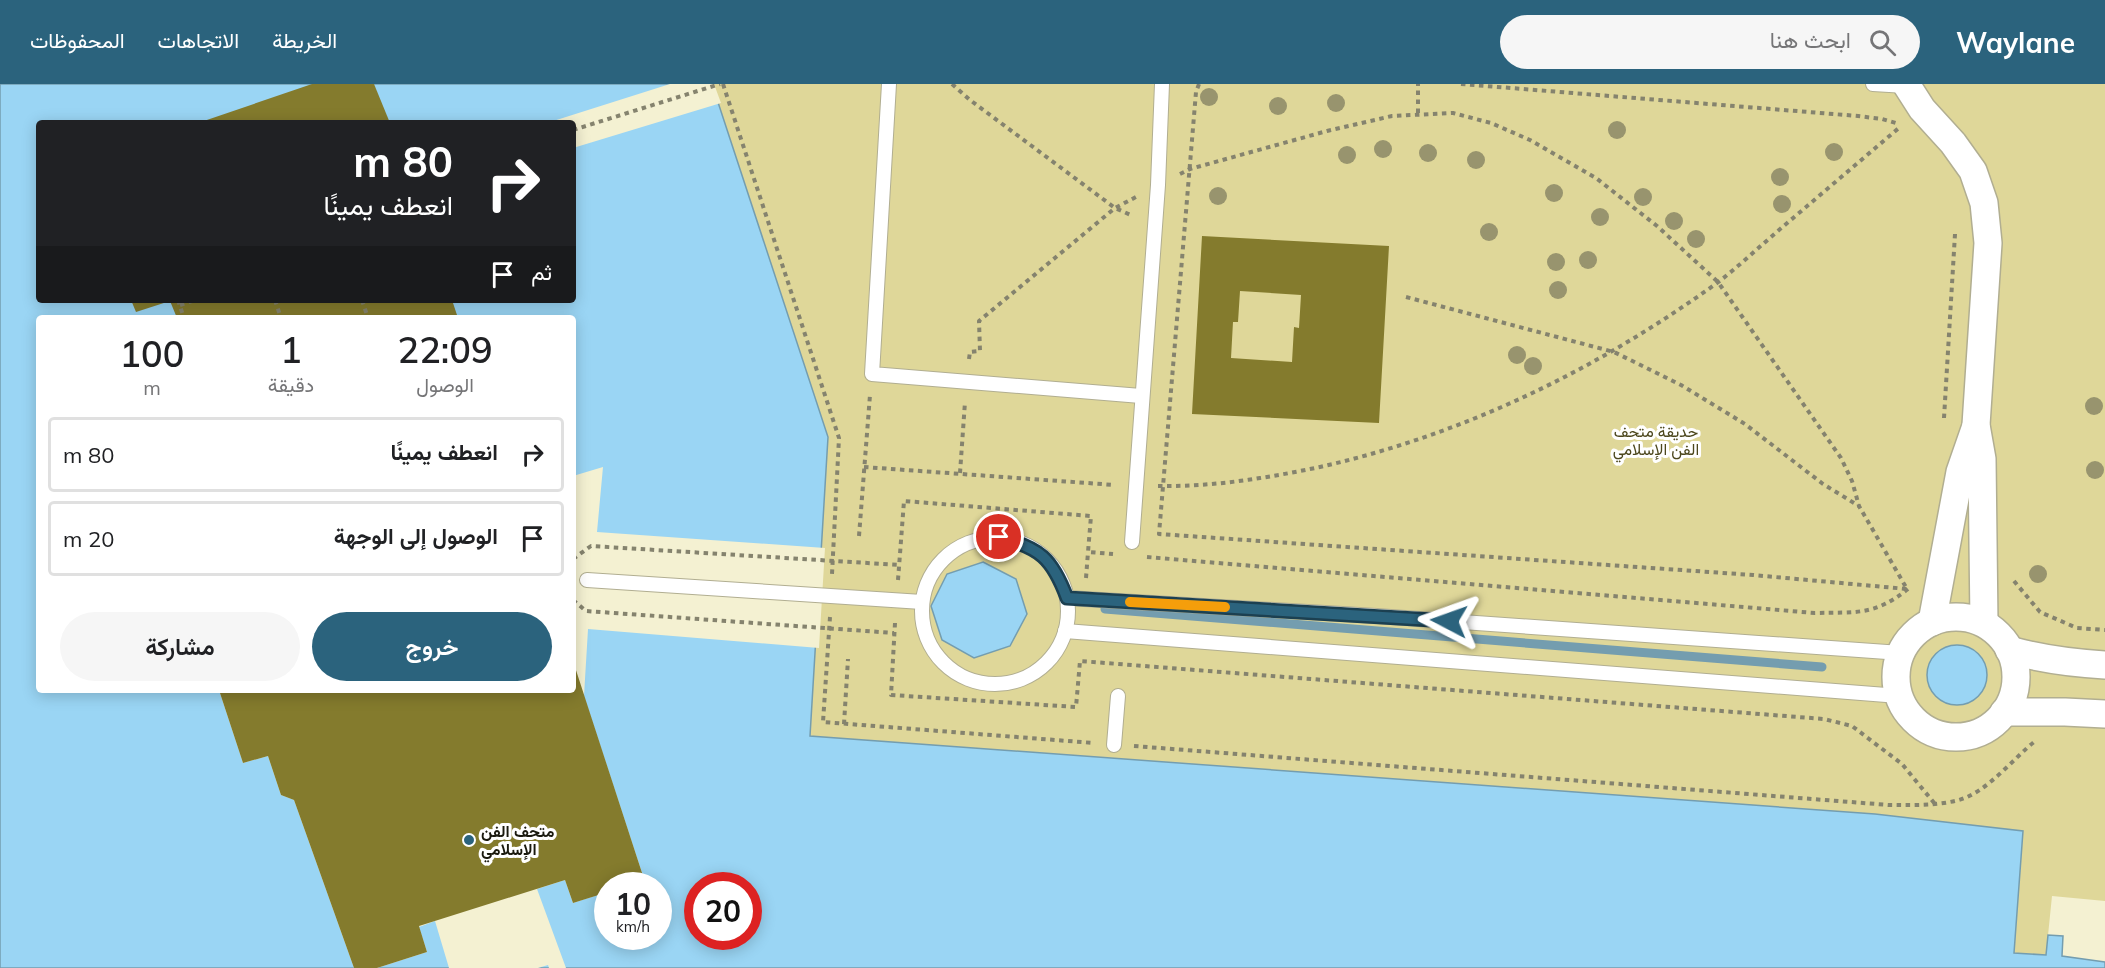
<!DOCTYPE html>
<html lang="ar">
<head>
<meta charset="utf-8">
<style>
	:root { --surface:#fff; --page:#f6f6f6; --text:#202124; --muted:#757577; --line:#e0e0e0; --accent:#2b637d }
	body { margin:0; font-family:Mulish,Vazirmatn,sans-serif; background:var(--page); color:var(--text); direction:rtl; height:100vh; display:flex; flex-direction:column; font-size:22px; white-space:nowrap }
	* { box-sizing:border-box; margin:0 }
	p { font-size:20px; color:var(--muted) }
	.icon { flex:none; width:33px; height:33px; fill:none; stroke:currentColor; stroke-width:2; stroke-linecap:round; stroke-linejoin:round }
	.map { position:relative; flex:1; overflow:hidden; direction:ltr }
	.drawer { position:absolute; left:36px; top:231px; width:540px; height:378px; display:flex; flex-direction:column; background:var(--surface); border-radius:6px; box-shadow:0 3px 15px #0003; direction:rtl }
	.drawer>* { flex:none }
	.banner { position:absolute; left:36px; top:36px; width:540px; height:183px; border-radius:6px; box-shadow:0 3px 15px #0003; direction:rtl; background:#202124; color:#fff; overflow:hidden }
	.speed { position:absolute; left:594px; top:788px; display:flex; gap:12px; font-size:30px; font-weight:700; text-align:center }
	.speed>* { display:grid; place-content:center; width:78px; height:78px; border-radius:50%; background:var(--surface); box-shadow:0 3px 15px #0003; line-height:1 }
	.speed small { font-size:15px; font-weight:400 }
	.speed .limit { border:9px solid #d22; background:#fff; color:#111 }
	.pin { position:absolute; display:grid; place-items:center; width:51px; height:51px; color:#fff; margin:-26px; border:3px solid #fff; border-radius:50%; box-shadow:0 2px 6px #0007 }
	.me { position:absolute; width:66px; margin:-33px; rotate:274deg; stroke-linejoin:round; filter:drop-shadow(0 0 4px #0008) }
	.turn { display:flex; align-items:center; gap:21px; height:126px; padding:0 24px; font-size:27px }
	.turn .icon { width:78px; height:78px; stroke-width:2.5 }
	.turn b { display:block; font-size:42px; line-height:51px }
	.then { display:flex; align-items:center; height:57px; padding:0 24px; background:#0003; gap:12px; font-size:22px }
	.eta { display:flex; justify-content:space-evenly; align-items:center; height:102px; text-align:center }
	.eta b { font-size:36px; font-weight:600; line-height:42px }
	.cta { display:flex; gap:12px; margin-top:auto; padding:12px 24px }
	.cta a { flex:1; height:69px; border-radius:36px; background:var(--accent); color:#fff; font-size:24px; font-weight:600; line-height:69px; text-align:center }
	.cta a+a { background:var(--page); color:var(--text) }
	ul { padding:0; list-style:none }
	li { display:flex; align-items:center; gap:18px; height:75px; margin:0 12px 9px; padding:0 12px; border:3px solid var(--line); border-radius:6px }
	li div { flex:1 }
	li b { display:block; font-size:22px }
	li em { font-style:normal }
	header { display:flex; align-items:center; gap:36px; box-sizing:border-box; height:84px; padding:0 30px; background:var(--accent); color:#fff }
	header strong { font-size:28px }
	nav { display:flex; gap:33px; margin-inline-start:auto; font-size:21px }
	.search { width:420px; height:54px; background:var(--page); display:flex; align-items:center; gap:15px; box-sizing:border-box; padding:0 21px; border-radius:33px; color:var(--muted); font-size:22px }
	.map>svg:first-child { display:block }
	.green { fill:#dfd799 }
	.water { fill:#9ad5f4; stroke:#749daf; stroke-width:1.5; fill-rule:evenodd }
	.pier { fill:#f4f1d2 }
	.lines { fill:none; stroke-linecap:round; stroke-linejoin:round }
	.stream { stroke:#749daf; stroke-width:9 }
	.building { fill:#847b2d; fill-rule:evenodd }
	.lane-casing { stroke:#b1ae91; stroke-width:16 }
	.street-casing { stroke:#b1ae91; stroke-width:30 }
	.path { stroke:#85836e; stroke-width:4; stroke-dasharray:4.5 4.5; stroke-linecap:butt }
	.lane { stroke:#fff; stroke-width:14 }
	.street { stroke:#fff; stroke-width:27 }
	.tree { fill:#98946e }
	.route-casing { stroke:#1c4051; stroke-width:15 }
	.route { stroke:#2b637d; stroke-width:10 }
	.slow { stroke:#f59e0b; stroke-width:10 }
	.poi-dot { fill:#2b637d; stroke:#fff; stroke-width:2 }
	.labels { text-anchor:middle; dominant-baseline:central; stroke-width:6; stroke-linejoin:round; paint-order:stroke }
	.park-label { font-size:16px; fill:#4c471d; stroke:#fff }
	.poi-label { font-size:16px; font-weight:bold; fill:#1a190e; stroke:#fff; text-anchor:start }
</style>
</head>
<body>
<header>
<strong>Waylane</strong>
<div class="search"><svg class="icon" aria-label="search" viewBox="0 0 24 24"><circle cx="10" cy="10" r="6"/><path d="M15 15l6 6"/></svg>ابحث هنا</div>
<nav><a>الخريطة</a><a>الاتجاهات</a><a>المحفوظات</a></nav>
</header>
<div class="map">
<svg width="2105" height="884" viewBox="0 0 2105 884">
	<rect width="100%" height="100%" fill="#f4f1d2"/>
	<polygon class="green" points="712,0 2105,0 2105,817 2052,812 2046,871 2014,869 2023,747 1875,730 810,652 828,353"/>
	<g class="water">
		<path d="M0,0H712L828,353L810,652L1875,730L2023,747L2014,869L2046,871L2048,851L2063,852L2062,872L2105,878V884H0ZM39,39H573V216H39ZM39,234H573V606H39ZM608,801H658V852H608ZM698,801H748V852H698Z"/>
		<polygon points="983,478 1016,495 1027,530 1010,562 974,574 942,556 931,522 947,490"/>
		<circle cx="1957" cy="591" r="30"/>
	</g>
	<g class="pier">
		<polygon points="670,0 714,0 721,19 573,64 573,39 547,39"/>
		<polygon points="603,383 597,448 825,464 819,564 588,545 584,612 644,795 627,801 608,801 607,808 573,819 565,796 537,805 566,884 549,884 548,881 538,884 449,884 435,837 419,843 427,868 377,884 354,884 294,716 281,711 268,672 243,679 219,606 573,606 573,392"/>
	</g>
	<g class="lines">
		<polyline class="stream" points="1105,525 1822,583"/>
	</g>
	<g class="building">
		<polygon points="312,0 374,0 390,39 198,39"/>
		<path d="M1202,152L1389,162L1379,339L1192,330ZM1240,207L1301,211L1299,244L1294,243L1292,278L1231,274L1233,238H1238Z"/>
		<polygon points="131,216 452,216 458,234 177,234 170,217 136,228"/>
		<polygon points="574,580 644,795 627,801 608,801 608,808 573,819 565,796 419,842 427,868 377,884 354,884 294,716 281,711 268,672 243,679 219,606 573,606"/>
	</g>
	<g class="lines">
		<g class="lane-casing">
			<g id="lane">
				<polyline points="889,0 872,290 1141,312"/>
				<polyline points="1873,0 1906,2"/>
				<circle cx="995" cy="527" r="73"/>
				<polyline points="1132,458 1158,101 1162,0"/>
				<polyline points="587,496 922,518"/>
				<polyline points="1067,514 1377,532 1901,569"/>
				<polyline points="1065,547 1899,612"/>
				<polyline points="1114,661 1118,612"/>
			</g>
		</g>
		<g class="street-casing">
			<g id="street">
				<polyline points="1906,0 1922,25 1953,59 1973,87 1984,119 1988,159 1976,341 1982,375 1984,539"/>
				<circle cx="1956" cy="593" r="60"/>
				<polyline points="1932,538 1960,388 1976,342"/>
				<path d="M2009,566C2041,575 2072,579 2105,581"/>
				<polyline points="2004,628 2065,628 2105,630"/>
			</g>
		</g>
		<g class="path">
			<polyline points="723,0 839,354 832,490"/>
			<polyline points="952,0 970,16 1115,124 1133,132"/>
			<polyline points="1199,0 1196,8 1159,450 1753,491 1907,505"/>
			<polyline points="1461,0 1858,32 1882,35 1896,39"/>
			<polyline points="1418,29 1418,0"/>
			<polyline points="573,46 720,0"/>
			<polyline points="1180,90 1190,85 1327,47 1392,32 1453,29 1491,39 1530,56 1596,94 1657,142 1718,198 1841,374 1852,397 1859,422 1907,505"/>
			<polyline points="1406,213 1614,268 1681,301 1745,340 1823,400 1859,422"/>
			<polyline points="178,216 184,234"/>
			<polyline points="275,216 281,234"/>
			<polyline points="362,216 368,234"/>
			<polyline points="180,221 195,216"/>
			<polyline points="969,275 970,268 980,267 979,237 1115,124 1136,113"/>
			<polyline points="1944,334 1955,150"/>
			<polyline points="864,383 1115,401"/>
			<polyline points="960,389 965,318"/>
			<path d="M1158,402C1212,403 1267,394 1320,383C1465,350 1596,286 1717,199C1738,183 1758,164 1779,146C1819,112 1860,77 1900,43"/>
			<polyline points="859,452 870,311"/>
			<path d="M1147,473L1815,529C1856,528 1874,532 1908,505"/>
			<polyline points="573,475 591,462 900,481"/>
			<polyline points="1086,494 1088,468"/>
			<polyline points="898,496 904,417 1091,432 1088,468 1113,470"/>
			<polyline points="2014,497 2040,528 2077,544 2105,546"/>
			<polyline points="573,516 586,527 894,549"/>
			<polyline points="830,533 823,638 1094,659"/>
			<polyline points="895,539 891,611 1076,623 1080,577 1824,635 1852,642 1902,680 1935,720"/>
			<polyline points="844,640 848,575"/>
			<path d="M1134,662L1889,721C1912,721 1936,722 1959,716C1987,708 2012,676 2034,658"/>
		</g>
		<use href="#lane" class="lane"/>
		<use href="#street" class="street"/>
	</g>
	<g class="tree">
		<circle cx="1209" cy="13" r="9"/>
		<circle cx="1336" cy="19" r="9"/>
		<circle cx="1278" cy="22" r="9"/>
		<circle cx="1617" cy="46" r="9"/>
		<circle cx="1383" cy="65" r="9"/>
		<circle cx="1834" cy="68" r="9"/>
		<circle cx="1428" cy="69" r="9"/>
		<circle cx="1347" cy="71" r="9"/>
		<circle cx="1476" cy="76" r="9"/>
		<circle cx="1780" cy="93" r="9"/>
		<circle cx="1554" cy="109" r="9"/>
		<circle cx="1218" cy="112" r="9"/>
		<circle cx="1643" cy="113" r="9"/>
		<circle cx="1782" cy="120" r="9"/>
		<circle cx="1600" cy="133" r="9"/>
		<circle cx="1674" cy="137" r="9"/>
		<circle cx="1489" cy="148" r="9"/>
		<circle cx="1696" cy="155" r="9"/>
		<circle cx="1588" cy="176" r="9"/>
		<circle cx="1556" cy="178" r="9"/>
		<circle cx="1558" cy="206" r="9"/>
		<circle cx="1517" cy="271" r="9"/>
		<circle cx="1533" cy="282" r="9"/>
		<circle cx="2094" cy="322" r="9"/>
		<circle cx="2095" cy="386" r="9"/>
		<circle cx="2038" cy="490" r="9"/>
	</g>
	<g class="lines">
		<g class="route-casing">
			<path id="route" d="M999,453C1040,464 1052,474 1067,514L1449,537"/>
		</g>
		<use href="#route" class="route"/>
		<polyline class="slow" points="1130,518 1225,523"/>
	</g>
	<circle class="poi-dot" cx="469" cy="756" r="6"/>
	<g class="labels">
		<g class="park-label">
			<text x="1656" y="347">حديقة متحف<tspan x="1656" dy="18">الفن الإسلامي</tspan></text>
		</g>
		<g class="poi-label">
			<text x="481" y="747">متحف الفن<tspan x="481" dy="18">الإسلامي</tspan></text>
		</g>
	</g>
</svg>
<div class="speed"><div>10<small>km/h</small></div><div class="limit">20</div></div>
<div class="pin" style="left:999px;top:453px;background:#d93025"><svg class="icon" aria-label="arrive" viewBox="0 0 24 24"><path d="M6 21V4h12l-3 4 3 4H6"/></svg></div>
<svg class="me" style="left:1449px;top:537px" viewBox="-20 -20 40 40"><path d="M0-17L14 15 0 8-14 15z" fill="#2b637d" stroke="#fff" stroke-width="4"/></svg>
<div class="banner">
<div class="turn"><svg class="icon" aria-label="right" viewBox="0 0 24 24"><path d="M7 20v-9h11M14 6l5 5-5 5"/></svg><div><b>80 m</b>انعطف يمينًا</div></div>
<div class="then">ثم<svg class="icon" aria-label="arrive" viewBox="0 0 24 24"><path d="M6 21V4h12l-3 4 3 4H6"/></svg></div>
</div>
<section class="drawer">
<div class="eta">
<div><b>22:09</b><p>الوصول</p></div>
<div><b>1</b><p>دقيقة</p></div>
<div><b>100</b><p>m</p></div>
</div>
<ul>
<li><svg class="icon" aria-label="right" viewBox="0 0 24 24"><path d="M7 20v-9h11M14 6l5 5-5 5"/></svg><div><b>انعطف يمينًا</b></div><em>80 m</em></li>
<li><svg class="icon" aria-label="arrive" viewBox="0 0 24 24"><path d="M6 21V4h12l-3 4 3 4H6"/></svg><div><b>الوصول إلى الوجهة</b></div><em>20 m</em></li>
</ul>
<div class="cta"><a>خروج</a><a>مشاركة</a></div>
</section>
</div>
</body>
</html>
